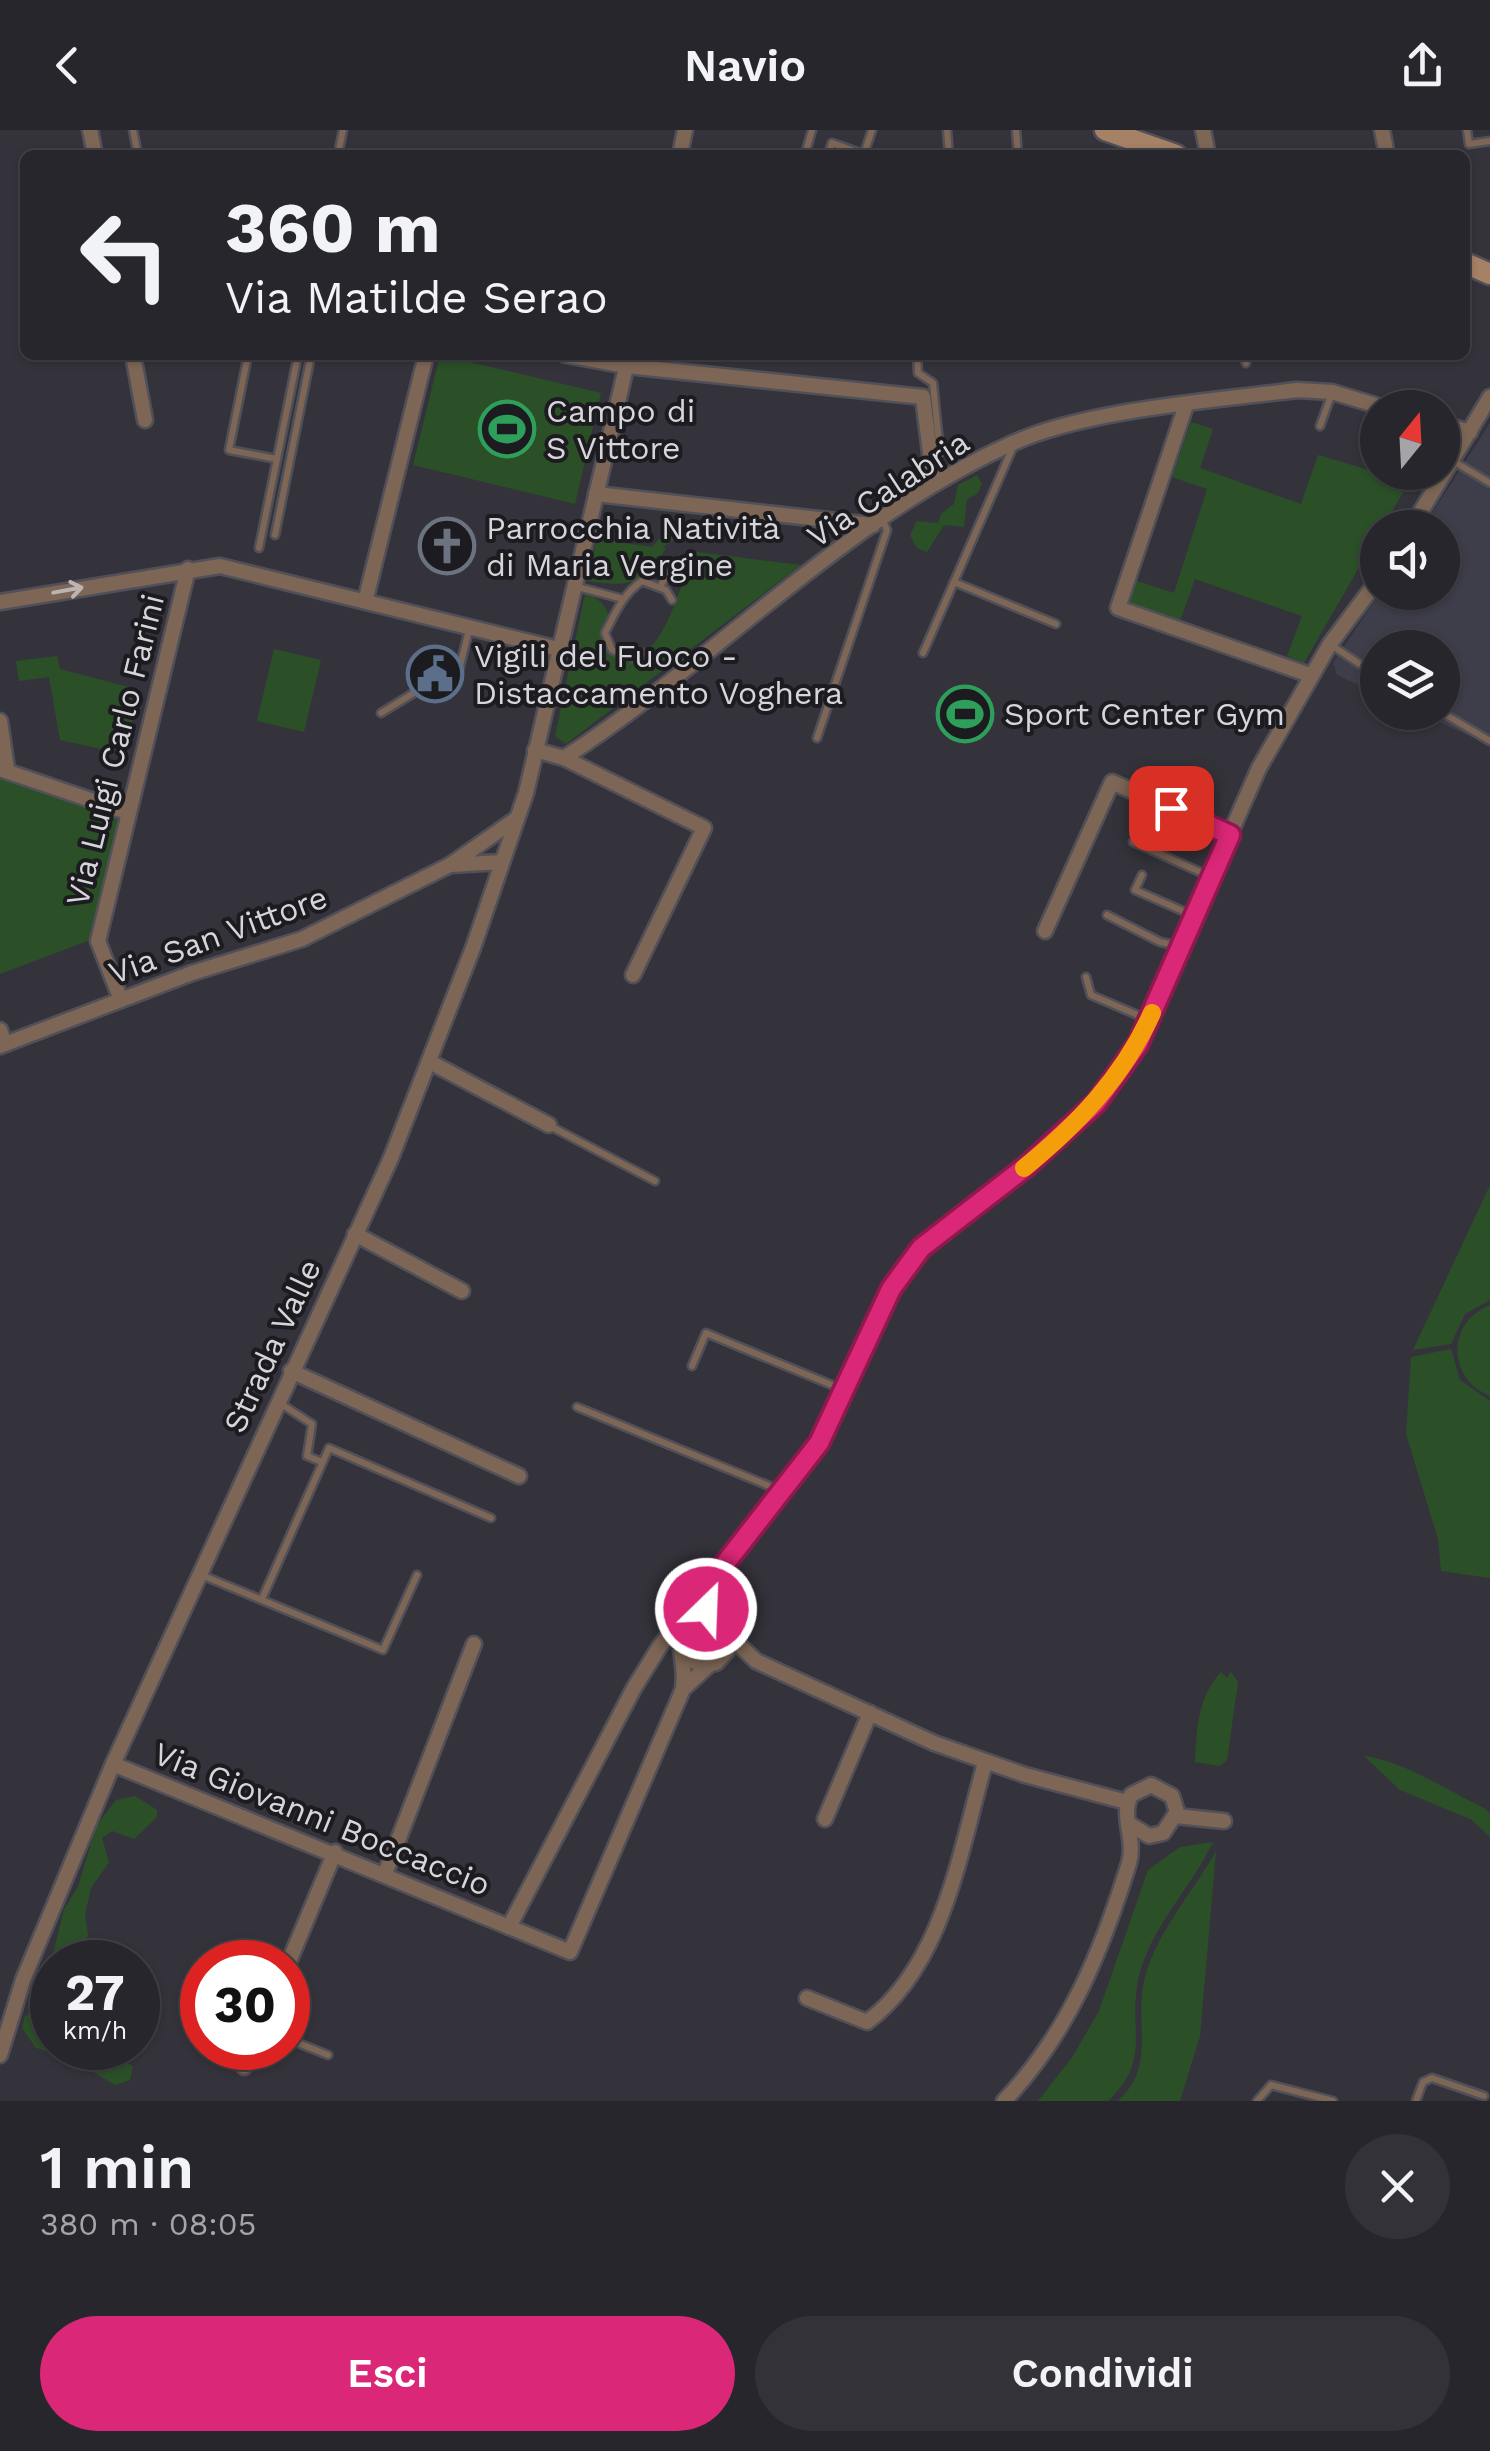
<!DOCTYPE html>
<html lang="it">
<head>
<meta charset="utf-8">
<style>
	:root { --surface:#27262c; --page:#333238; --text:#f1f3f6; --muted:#a4a5a9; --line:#434348; --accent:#db2777 }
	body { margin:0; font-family:"Work Sans",sans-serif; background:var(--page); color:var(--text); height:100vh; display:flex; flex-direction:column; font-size:38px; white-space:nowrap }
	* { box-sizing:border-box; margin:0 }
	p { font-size:32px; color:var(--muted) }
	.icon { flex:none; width:55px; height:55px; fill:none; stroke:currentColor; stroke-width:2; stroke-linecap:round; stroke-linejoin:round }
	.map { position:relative; height:1971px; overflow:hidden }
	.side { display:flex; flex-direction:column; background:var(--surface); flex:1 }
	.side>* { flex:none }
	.guide { position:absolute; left:20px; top:20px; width:1450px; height:210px; border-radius:15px; box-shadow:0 2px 8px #0004,0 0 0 2px var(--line); background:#27262c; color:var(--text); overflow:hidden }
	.needle { width:65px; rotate:18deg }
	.buttons { position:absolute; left:1360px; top:260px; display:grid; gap:20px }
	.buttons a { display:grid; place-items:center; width:100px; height:100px; border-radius:50%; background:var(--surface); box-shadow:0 2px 8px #0004,0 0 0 2px var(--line); font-size:50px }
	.speed { position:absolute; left:30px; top:1810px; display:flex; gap:20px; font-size:50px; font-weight:700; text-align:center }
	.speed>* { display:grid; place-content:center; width:130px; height:130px; border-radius:50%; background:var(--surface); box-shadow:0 2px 8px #0004,0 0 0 2px var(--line); line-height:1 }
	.speed small { font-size:25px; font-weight:400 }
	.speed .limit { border:15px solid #d22; background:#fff; color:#111 }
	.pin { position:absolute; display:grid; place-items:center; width:85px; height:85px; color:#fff; margin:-42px; border-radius:20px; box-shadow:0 5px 15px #0006 }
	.me { position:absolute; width:110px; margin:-55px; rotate:24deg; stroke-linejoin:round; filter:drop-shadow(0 0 8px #0008) }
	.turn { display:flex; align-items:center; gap:35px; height:210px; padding:0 40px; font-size:45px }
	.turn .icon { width:130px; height:130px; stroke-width:2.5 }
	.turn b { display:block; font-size:70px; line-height:85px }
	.round { display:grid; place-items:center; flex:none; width:105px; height:105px; border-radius:52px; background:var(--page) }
	.summary { display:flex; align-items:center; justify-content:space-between; height:170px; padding:0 40px }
	h1 { font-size:60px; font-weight:600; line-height:75px }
	.action { display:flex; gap:20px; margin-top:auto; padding:20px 40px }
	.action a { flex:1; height:115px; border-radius:60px; background:var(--accent); color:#fff; font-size:40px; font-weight:600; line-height:115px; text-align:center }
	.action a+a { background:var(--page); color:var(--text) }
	header { display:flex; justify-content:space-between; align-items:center; height:130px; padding:0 40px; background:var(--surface); font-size:45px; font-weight:600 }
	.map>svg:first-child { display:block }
	.built { fill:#3e3d4a }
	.green { fill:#2b5028 }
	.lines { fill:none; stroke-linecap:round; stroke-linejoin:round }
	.service-casing { stroke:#515058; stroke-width:11 }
	.minor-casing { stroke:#515058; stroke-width:19 }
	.secondary-casing { stroke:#515058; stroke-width:25 }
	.service { stroke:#7d6655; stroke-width:6 }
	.minor { stroke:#7d6655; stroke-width:14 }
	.secondary { stroke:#a58166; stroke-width:20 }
	.oneway { stroke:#bbb4b2 }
	.route-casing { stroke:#8e194d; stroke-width:25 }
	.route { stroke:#db2777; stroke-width:18 }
	.slow { stroke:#f59e0b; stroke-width:18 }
	.labels { text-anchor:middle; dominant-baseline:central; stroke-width:8; stroke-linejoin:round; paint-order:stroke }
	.poi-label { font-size:32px; fill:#d5d5da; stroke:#1c1b1f; text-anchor:start }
	.street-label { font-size:32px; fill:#d5d5da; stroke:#1c1b1f }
</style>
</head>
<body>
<header><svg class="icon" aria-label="back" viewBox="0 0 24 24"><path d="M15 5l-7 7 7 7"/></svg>Navio<svg class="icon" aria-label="share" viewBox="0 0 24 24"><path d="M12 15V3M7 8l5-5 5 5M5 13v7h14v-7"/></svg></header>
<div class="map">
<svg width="1490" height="1971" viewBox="0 0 1490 1971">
	<rect width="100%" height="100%" fill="#34333b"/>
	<polygon class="built" points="1490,293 1490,615 1418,583 1442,582 1442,518 1378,518 1377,564 1337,545 1333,533 1380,463 1442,462 1442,398 1423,397"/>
	<g class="green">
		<polygon points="440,225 601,263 575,374 413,335"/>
		<polygon points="1191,292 1213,299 1200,338 1301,374 1318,325 1409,352 1383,397 1378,398 1377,406 1304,533 1287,526 1302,486 1195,449 1180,491 1123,472 1131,449 1174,463 1207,359 1172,347"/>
		<polygon points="977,345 982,354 977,364 967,369 964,397 944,395 927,422 917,418 910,405 917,391 938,393 941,384 954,374 958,355"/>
		<path d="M676,390L685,391V404L662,417L666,418C643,456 629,457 587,451L596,410H601L603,400L609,411L652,417Z"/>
		<path d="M697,422L801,435L566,614L555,606L585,464C614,472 610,494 610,521L633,531C672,510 676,457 697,422Z"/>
		<polygon points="274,519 321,530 304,602 257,591"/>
		<polygon points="57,526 60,539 140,560 124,624 60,610 49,547 19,551 16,531"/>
		<polygon points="0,644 120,688 93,809 0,844"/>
		<polygon points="1490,1055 1490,1170 1465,1184 1451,1214 1413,1220"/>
		<path d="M1490,1175V1266C1447,1248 1446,1193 1490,1175Z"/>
		<polygon points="1451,1219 1460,1250 1490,1271 1490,1448 1441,1441 1438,1409 1406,1304 1411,1227"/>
		<path d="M1221,1542L1227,1548L1231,1542L1238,1552L1227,1630L1220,1636L1195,1632C1197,1599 1197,1568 1221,1542Z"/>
		<path d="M1364,1626C1404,1631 1448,1661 1486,1679L1490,1684V1707L1472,1690L1400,1660Z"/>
		<polygon points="135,1666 157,1680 157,1687 134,1709 112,1701 102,1708 109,1732 91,1758 85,1785 88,1805 80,1829 99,1827 101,1832 52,1832 52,1864 46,1853 64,1779 78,1757 96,1696 116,1670"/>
		<path d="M1213,1712C1191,1759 1145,1803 1137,1856C1130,1904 1150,1932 1108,1971H1038L1073,1926L1099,1881L1148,1740L1180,1717Z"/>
		<path d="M1216,1721L1200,1906L1180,1971H1118C1155,1937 1136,1899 1143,1856C1152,1807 1193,1763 1216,1721Z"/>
		<polygon points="43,1874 52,1886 52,1918 90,1923 102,1919 133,1936 130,1950 115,1955 70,1928 36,1918 22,1898 25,1886"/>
	</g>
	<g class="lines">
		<g class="service-casing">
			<g id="service">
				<polyline points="133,0 138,25"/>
				<polyline points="947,0 949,25"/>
				<polyline points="1016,0 1018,25"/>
				<polyline points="1467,0 1469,14 1490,11"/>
				<polyline points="864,24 872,0"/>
				<polyline points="338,25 343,0"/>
				<polyline points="805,25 812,0"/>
				<polyline points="828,25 832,13 866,25"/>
				<polyline points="248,225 229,320 277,329"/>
				<polyline points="917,225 918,243 933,253 940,322 963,317"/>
				<polyline points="1244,225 1246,233"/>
				<polyline points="1320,296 1332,263"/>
				<polyline points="1453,331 1490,353"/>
				<polyline points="275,405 311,225"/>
				<polyline points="259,418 298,225"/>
				<polyline points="954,452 1056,494"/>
				<polyline points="574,456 623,469"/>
				<polyline points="660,457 667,445"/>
				<polyline points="1331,515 1378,546"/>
				<path d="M644,523L634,528L612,520L605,503C615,483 623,464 642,451L666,460L672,470"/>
				<polyline points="923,523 1013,317"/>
				<polyline points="1441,582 1490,611"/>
				<polyline points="381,583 417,561 445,562 455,556 469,500"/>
				<polyline points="817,608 887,400 882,388"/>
				<polyline points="1133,712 1209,746"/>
				<polyline points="1142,745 1135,760 1192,785"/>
				<polyline points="1107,785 1160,812 1179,816"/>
				<polyline points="1086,847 1091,865 1147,889"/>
				<polyline points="550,996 655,1051"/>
				<polyline points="692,1236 706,1203 844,1260"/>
				<polyline points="278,1272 312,1294 307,1326 322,1332"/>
				<polyline points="577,1277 779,1360"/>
				<polyline points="199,1444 383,1520 417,1445"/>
				<polyline points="262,1469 329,1318 491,1388"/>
				<polyline points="288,1909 328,1925"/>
				<polyline points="1257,1971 1271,1955 1333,1971"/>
				<polyline points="1416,1971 1423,1952 1432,1948 1484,1966"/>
			</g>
		</g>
		<g class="minor-casing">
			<g id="minor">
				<polyline points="90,0 95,25"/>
				<polyline points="1203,0 1208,25"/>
				<polyline points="1382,0 1387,25"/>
				<polyline points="680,25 685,0"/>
				<polyline points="133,225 145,290"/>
				<polyline points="566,225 627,236 923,267 934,354"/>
				<polyline points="1186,275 1118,478 1310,545"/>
				<polyline points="1442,294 1470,302"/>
				<polyline points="596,364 873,395"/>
				<polyline points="1411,398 1490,267"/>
				<polyline points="366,468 426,225"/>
				<polyline points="0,472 220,436 558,519"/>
				<polyline points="0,591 7,639"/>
				<path d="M535,620L564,628C717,529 845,388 1013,313C1084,280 1217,270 1297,260L1332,262L1385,278"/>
				<polyline points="564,628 704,698 633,845"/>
				<polyline points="0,639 126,682"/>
				<polyline points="502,732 450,735 516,689"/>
				<polyline points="1045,801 1112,652 1230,705"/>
				<polyline points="121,870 98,811 188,439"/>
				<polyline points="0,900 5,914"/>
				<polyline points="0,916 192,843 302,809 450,735"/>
				<polyline points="430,932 549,995"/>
				<polyline points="355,1104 462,1161"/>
				<polyline points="291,1241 519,1346"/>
				<polyline points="728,1504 756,1531 934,1613 1025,1645 1127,1672"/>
				<path d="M683,1556C687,1535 675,1515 684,1495L704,1485L725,1496L727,1521L716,1533L702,1536L684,1525"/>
				<polyline points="113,1634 570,1822 683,1559 709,1535"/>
				<polyline points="1176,1686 1224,1691"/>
				<polyline points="825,1689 870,1583"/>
				<polyline points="385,1744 474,1514"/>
				<polyline points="509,1797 634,1558 660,1516 819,1313 891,1159 921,1118 1028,1035 1097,973 1138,914 1259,638 1330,514 1378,450"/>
				<polyline points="288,1834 335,1722"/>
				<path d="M807,1868L867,1892C944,1835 960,1720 985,1633"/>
				<polyline points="0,1925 23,1850 113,1634 391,1028 473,818 526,663 629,225"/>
				<polyline points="244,1937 253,1918"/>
				<path d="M1004,1971C1068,1904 1102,1821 1129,1733C1136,1709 1120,1686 1131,1665L1151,1655L1172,1666L1177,1682L1163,1703L1149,1706L1131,1695"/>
			</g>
		</g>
		<g class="secondary-casing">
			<g id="secondary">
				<polyline points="1105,0 1176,25"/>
				<polyline points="1465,133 1490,144"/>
			</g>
		</g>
		<use href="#service" class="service"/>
		<use href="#minor" class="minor"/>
		<use href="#secondary" class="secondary"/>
	</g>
	<defs><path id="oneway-shaft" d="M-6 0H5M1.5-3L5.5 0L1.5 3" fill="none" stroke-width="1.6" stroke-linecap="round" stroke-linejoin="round" transform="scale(2.5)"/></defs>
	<use class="oneway" href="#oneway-shaft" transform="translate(68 460) rotate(-10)"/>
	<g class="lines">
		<g class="route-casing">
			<polyline id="route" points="706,1479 706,1458 819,1313 891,1159 921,1118 1028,1035 1096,973 1117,944 1138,914 1230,705 1171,678"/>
		</g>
		<use href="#route" class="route"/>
		<path class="slow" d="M1024,1038C1078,994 1123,947 1152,883"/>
	</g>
	<defs>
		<g id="stadium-ring" transform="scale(2.875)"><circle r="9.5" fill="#1c1b1f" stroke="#2e9e5b" stroke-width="1.5"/><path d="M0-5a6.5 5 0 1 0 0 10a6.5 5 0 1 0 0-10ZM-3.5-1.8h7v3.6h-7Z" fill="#2e9e5b"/></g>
		<g id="church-ring" transform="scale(2.875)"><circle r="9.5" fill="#1c1b1f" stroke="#6b7280" stroke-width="1.5"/><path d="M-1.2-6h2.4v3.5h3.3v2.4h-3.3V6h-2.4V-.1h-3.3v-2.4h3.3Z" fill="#6b7280"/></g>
		<g id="civic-ring" transform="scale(2.875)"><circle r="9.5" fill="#1c1b1f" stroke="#5c6f8a" stroke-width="1.5"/><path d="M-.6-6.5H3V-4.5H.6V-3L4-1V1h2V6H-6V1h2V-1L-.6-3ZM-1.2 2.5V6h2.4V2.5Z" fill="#5c6f8a"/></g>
	</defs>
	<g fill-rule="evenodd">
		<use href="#stadium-ring" x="507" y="299"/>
		<use href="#church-ring" x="447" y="416"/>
		<use href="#civic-ring" x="435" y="544"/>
		<use href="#stadium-ring" x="965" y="584"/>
	</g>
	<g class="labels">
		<g class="poi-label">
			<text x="546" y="281">Campo di<tspan x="546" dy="37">S Vittore</tspan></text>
			<text x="486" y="398">Parrocchia Natività<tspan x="486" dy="37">di Maria Vergine</tspan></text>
			<text x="474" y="526">Vigili del Fuoco -<tspan x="474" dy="37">Distaccamento Voghera</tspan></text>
			<text x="1004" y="584">Sport Center Gym</text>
		</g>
		<g class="street-label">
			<text transform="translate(888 359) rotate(-33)">Via Calabria</text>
			<text transform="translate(115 620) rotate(-76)">Via Luigi Carlo Farini</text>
			<text transform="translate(218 805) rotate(-20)">Via San Vittore</text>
			<text transform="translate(272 1216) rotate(-65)">Strada Valle</text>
			<text transform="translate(322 1689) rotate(22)">Via Giovanni Boccaccio</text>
		</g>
	</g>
</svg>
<div class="buttons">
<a><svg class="needle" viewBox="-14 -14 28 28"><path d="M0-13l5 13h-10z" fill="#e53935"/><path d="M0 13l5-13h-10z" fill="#a4a5a9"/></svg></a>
<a><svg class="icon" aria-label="sound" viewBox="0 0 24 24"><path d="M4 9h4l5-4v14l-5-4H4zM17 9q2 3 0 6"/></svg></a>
<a><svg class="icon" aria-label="layers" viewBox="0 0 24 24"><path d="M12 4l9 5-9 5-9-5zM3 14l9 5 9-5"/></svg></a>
</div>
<div class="speed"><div>27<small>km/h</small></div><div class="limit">30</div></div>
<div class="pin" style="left:1171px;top:678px;background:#d93025"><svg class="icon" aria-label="arrive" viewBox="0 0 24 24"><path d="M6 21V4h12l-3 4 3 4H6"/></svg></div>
<svg class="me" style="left:706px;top:1479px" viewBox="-20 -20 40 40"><circle r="17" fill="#db2777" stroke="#fff" stroke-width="3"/><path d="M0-11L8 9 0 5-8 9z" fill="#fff"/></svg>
<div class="guide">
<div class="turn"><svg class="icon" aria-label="left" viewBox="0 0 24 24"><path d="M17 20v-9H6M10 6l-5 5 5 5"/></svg><div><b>360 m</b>Via Matilde Serao</div></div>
</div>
</div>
<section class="side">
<div class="summary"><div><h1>1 min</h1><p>380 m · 08:05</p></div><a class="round"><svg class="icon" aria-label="close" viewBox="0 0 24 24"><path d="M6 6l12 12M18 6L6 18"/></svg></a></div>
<div class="action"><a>Esci</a><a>Condividi</a></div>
</section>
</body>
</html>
